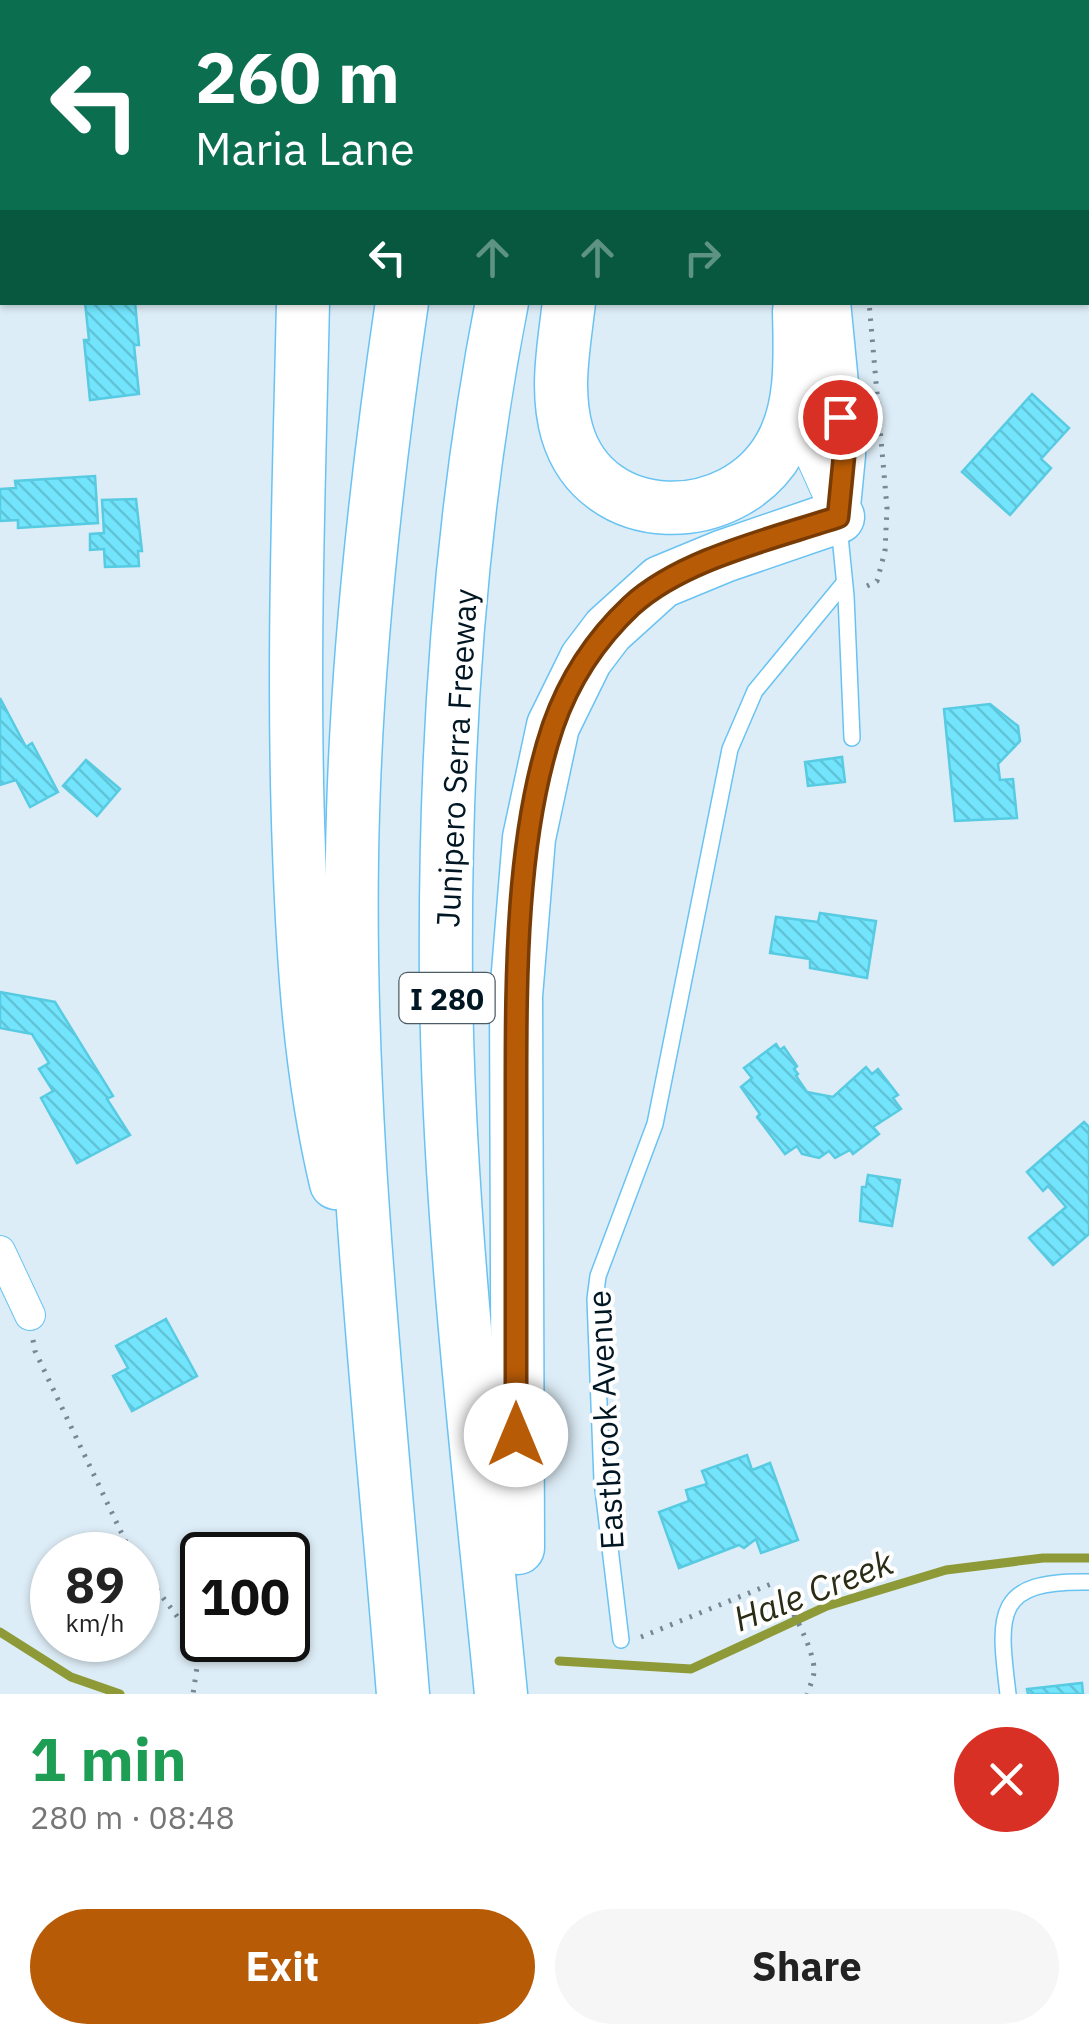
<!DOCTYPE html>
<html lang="en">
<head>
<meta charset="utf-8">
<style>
	:root { --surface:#fff; --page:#f6f6f6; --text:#222; --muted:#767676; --accent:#b85b06 }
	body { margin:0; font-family:"IBM Plex Sans",sans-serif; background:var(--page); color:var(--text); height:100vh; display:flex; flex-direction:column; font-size:38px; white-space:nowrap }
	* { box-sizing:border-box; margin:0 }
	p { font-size:32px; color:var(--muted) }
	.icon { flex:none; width:55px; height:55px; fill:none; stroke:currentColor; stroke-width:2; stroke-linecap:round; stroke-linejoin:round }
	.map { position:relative; height:1694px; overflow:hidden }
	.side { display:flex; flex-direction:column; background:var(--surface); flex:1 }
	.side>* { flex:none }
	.banner { position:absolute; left:0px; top:0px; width:1090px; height:305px; box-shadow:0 2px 8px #0004; background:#0b6e4f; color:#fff; overflow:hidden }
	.speed { position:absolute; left:30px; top:1532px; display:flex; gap:20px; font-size:50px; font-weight:700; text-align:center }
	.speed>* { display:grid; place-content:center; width:130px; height:130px; border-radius:50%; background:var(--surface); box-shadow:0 2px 8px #0004; line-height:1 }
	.speed small { font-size:25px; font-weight:400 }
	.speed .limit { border:5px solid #111; border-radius:15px; background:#fff; color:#111 }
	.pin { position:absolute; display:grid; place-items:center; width:85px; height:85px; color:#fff; margin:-42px; border:5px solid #fff; border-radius:50%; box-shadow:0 2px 10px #0007 }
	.me { position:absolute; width:110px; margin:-55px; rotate:0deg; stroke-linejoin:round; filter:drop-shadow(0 0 8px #0008) }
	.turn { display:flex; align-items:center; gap:35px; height:210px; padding:0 30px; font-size:45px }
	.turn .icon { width:130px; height:130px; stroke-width:2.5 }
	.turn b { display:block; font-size:70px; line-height:85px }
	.lanes { display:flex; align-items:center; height:95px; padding:0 30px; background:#0003; justify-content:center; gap:50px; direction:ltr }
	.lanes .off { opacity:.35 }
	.round { display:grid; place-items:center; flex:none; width:105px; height:105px; border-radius:52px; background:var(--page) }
	.overview { display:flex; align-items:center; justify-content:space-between; height:170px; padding:0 30px }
	h1 { font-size:60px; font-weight:700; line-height:75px; color:#1e9e55 }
	.action { display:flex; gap:20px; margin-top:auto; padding:20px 30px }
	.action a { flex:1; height:115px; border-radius:60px; background:var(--accent); color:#fff; font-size:40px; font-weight:700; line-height:115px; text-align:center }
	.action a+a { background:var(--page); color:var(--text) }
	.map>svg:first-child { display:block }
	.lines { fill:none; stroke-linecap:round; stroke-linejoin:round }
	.stream { stroke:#8e9a37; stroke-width:9 }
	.building { fill:url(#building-back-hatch); stroke:#56cbe2; stroke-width:2.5 }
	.lane-casing { stroke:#69c3f2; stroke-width:18 }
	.street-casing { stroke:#69c3f2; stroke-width:32 }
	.secondary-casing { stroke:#69c3f2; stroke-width:45 }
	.highway-casing { stroke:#69c3f2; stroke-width:55 }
	.path { stroke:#758893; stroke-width:5; stroke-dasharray:2.5 8; stroke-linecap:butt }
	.lane { stroke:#fff; stroke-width:15 }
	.street { stroke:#fff; stroke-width:30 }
	.secondary { stroke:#fff; stroke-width:42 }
	.highway { stroke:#fff; stroke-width:52 }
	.route-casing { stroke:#783b04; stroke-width:25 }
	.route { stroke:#b85b06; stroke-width:18 }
	.labels { text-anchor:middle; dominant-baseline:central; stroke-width:8; stroke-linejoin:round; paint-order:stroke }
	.shield { fill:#fff; stroke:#4c5c65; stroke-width:2.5 }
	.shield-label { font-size:30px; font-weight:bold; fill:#001623 }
	.street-label { font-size:32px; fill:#001623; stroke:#fff }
	.water-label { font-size:35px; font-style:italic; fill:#2a2c15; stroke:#fff }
</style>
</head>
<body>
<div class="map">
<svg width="1089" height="1694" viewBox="0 0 1089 1694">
	<defs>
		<pattern id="building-back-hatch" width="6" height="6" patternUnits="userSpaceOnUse" patternTransform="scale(2.5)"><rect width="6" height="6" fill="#72e4fc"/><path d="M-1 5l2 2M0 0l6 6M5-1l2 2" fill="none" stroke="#61c3d8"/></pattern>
	</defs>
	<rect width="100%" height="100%" fill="#ddedf7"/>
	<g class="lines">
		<g class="stream">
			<polyline points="0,1632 71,1677 120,1694"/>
			<polyline points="559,1661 691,1669 827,1606 946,1570 1043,1558 1089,1558"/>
		</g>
	</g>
	<g class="building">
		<polygon points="85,302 135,302 139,345 134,345 139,394 90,400 84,340 89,340"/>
		<polygon points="1032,394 1069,428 1041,459 1051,468 1010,515 962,472"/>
		<polygon points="95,476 98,523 18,528 18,520 0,521 0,489 16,488 15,481"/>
		<polygon points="136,499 142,551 138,551 139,566 105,567 104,549 90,550 90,534 104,533 102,500"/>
		<polygon points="0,698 26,747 32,743 58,792 30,807 16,780 0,785"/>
		<polygon points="990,704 1018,726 1020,741 998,764 1000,780 1013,779 1017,818 955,821 944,709"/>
		<polygon points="842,757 845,782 808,786 805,762"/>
		<polygon points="86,760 120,789 97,816 63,786"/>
		<polygon points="820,913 876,921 867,978 810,968 810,959 770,953 776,917 818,922"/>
		<polygon points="0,992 55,1002 113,1096 107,1099 130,1135 77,1163 41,1098 53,1091 39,1069 49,1063 32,1034 0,1028"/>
		<polygon points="776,1044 780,1050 784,1047 797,1066 794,1069 798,1074 796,1076 807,1092 833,1097 866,1067 872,1074 878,1069 898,1095 893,1098 901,1109 873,1127 879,1134 853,1154 850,1150 835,1158 829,1151 819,1158 802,1154 797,1146 785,1154 757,1117 760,1114 741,1087 752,1078 744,1068"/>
		<polygon points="1084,1122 1089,1127 1089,1234 1053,1265 1029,1238 1066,1207 1048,1186 1043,1191 1027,1172"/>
		<polygon points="868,1175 900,1180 892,1226 860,1221 862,1187 866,1187"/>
		<polygon points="166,1319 197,1376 132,1411 113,1376 128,1368 116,1346"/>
		<polygon points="747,1455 752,1470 770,1463 798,1540 761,1553 756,1539 744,1548 739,1545 679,1568 659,1512 689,1501 686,1490 707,1484 702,1471"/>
		<polygon points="1082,1683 1083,1694 1028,1694 1027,1689"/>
	</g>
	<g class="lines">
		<g class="lane-casing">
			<g id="lane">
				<polyline points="839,526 846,596 852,738"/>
				<polyline points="621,1640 602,1481 595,1299 598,1276 655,1124 730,749 755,691 844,583"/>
				<path d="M1008,1694C998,1613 994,1580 1089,1582"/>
			</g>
		</g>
		<g class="street-casing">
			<g id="street">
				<polyline points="1075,0 1080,2"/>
				<polyline points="807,404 812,459 838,517"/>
				<polyline points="0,1251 30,1315"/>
			</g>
		</g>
		<g class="secondary-casing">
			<g id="secondary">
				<polyline points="766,0 767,2"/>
				<polyline points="800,0 800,2"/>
				<polyline points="829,302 844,455 838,517"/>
			</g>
		</g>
		<g class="highway-casing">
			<g id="highway">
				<polyline points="327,2 327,0"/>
				<polyline points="470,2 470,0"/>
				<polyline points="571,2 571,0"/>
				<polyline points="624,2 625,0"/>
				<path d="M303,302C299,485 292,668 299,851C303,963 310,1073 336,1183"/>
				<path d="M402,302C377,472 358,641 353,813C344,1107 380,1402 403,1694"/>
				<path d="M569,302C564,346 555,390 567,432C596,531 733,530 780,447C803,408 800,355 799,311"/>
				<polyline points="518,1548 516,996 529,838 553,726 586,659 608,630 661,582 724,556 838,517"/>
				<path d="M501,1694C478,1459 449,1223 446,986C444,759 458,526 502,302"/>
			</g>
		</g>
		<g class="path">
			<polyline points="901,0 904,2"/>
			<polyline points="863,2 863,0"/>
			<polyline points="1088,76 1089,77"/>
			<polyline points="867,586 877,581 885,551 887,508 869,302"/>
			<polyline points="33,1340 35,1351 132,1555"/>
			<polyline points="138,1564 200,1647 193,1694"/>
			<path d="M641,1637L771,1584C787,1596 815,1650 814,1671C814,1678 809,1688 807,1694"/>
		</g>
		<use href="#lane" class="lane"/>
		<use href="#street" class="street"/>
		<use href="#secondary" class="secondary"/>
		<use href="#highway" class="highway"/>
	</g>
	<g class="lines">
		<g class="route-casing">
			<path id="route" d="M516,1435C516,1324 516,1213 516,1101C516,983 515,838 553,726C569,680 596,639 631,606C682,559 772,539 838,517L844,456L840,417"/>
		</g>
		<use href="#route" class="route"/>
	</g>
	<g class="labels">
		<rect class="shield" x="399.5" y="973" width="95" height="50" rx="8"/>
		<g class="shield-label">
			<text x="447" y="998">I 280</text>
		</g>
		<g class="street-label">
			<text transform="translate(456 758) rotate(-87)">Junipero Serra Freeway</text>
			<text transform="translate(605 1420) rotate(-93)">Eastbrook Avenue</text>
		</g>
		<g class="water-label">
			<text transform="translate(813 1590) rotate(-21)">Hale Creek</text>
		</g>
	</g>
</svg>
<div class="speed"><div>89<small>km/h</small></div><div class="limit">100</div></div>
<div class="pin" style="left:840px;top:417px;background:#d93025"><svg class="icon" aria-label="arrive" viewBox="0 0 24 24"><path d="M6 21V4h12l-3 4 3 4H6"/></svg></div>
<svg class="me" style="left:516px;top:1435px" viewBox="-20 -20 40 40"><circle r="19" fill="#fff"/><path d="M0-13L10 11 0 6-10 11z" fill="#b85b06"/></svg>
<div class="banner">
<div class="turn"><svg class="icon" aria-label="left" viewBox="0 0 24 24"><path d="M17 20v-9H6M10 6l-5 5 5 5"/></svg><div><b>260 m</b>Maria Lane</div></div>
<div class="lanes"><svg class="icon" aria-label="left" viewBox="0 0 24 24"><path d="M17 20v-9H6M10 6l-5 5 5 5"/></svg><svg class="icon off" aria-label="ahead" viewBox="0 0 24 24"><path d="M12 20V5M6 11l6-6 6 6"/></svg><svg class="icon off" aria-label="ahead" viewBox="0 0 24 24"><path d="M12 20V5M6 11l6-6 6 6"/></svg><svg class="icon off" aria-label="right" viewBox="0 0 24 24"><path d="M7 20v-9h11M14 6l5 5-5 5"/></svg></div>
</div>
</div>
<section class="side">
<div class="overview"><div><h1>1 min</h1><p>280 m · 08:48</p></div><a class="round" style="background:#d93025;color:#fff"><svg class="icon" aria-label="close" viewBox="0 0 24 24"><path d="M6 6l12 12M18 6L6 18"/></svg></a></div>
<div class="action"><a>Exit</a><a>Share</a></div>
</section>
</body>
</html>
